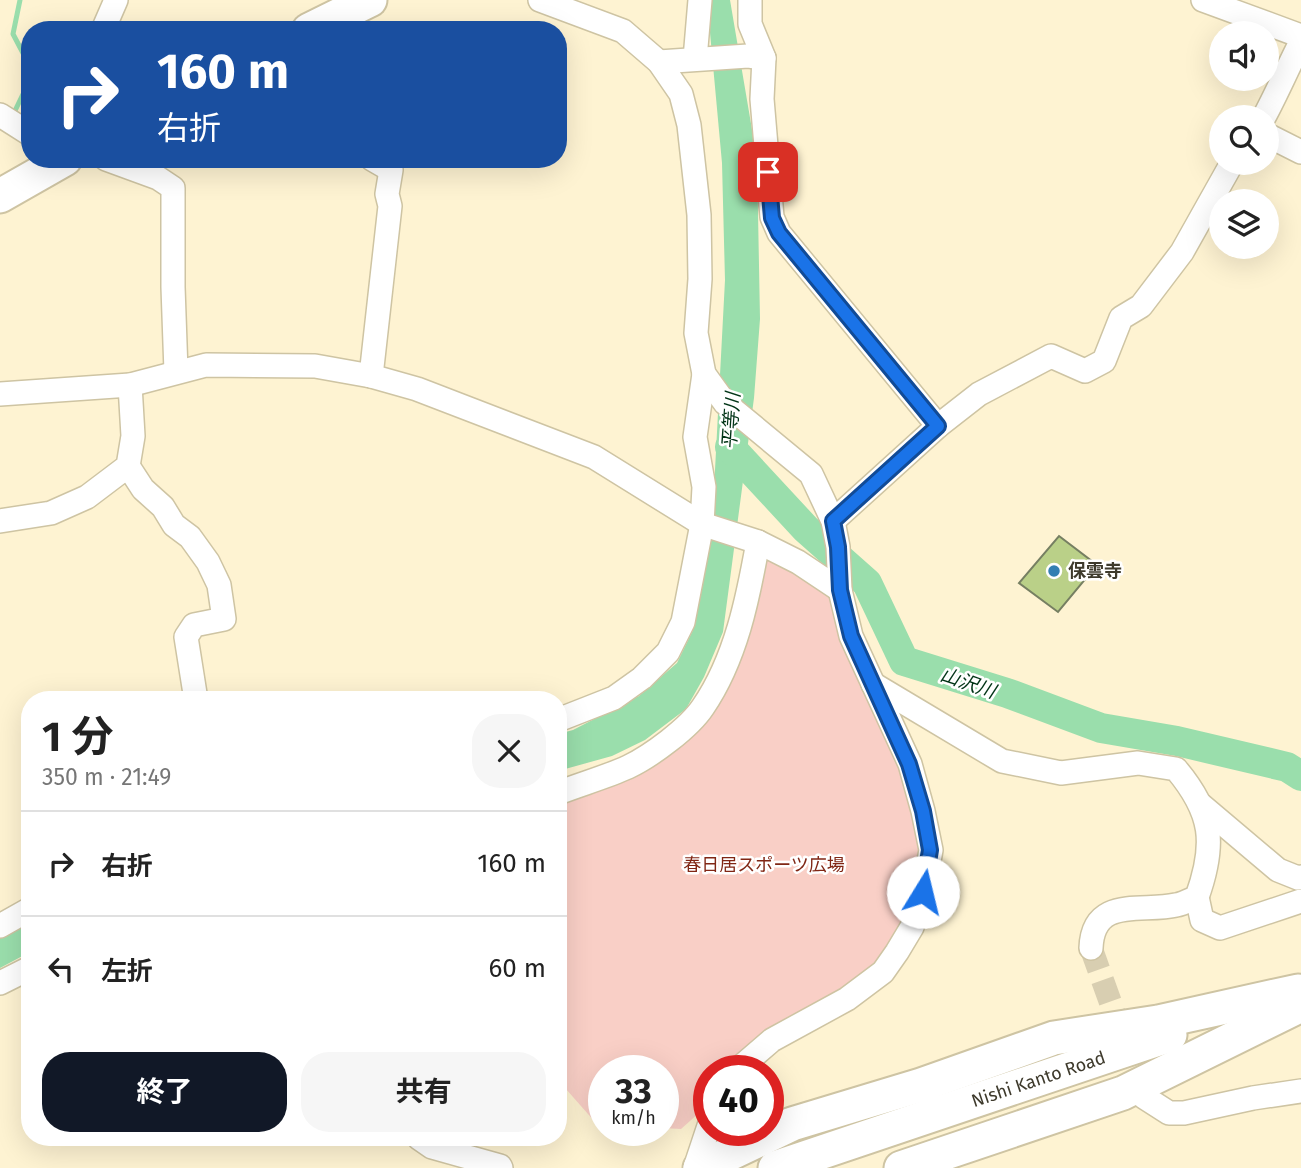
<!DOCTYPE html>
<html lang="ja">
<head>
<meta charset="utf-8">
<style>
	:root { --surface:#fff; --page:#f6f6f6; --text:#222; --muted:#767676; --line:#e0e0e0; --accent:#111827 }
	body { margin:0; font-family:"Fira Sans","Noto Sans JP",sans-serif; background:var(--page); color:var(--text); height:100vh; display:flex; flex-direction:column; font-size:26px; white-space:nowrap }
	* { box-sizing:border-box; margin:0 }
	p { font-size:23px; color:var(--muted) }
	.icon { flex:none; width:38px; height:38px; fill:none; stroke:currentColor; stroke-width:2; stroke-linecap:round; stroke-linejoin:round }
	.map { position:relative; flex:1; overflow:hidden }
	.side { position:absolute; left:21px; top:691px; width:546px; height:455px; display:flex; flex-direction:column; background:var(--surface); border-radius:28px; box-shadow:0 7px 28px #0002 }
	.side>* { flex:none }
	.hud { position:absolute; left:21px; top:21px; width:546px; height:147px; border-radius:28px; box-shadow:0 7px 28px #0002; background:#1a4fa0; color:#fff; overflow:hidden }
	.fabs { position:absolute; left:1209px; top:21px; display:grid; gap:14px }
	.fabs a { display:grid; place-items:center; width:70px; height:70px; border-radius:50%; background:var(--surface); box-shadow:0 7px 28px #0002; font-size:35px }
	.speed { position:absolute; left:588px; top:1055px; display:flex; gap:14px; font-size:35px; font-weight:700; text-align:center }
	.speed>* { display:grid; place-content:center; width:91px; height:91px; border-radius:50%; background:var(--surface); box-shadow:0 7px 28px #0002; line-height:1 }
	.speed small { font-size:18px; font-weight:400 }
	.speed .limit { border:10px solid #d22; background:#fff; color:#111 }
	.pin { position:absolute; display:grid; place-items:center; width:60px; height:60px; color:#fff; margin:-30px; border-radius:14px; box-shadow:0 4px 10px #0006 }
	.me { position:absolute; width:77px; margin:-38px; rotate:9deg; stroke-linejoin:round; filter:drop-shadow(0 0 5px #0008) }
	.turn { display:flex; align-items:center; gap:24px; height:147px; padding:0 21px; font-size:32px }
	.turn .icon { width:91px; height:91px; stroke-width:2.5 }
	.turn b { display:block; font-size:49px; line-height:60px }
	.round { display:grid; place-items:center; flex:none; width:74px; height:74px; border-radius:28px; background:var(--page) }
	.summary { display:flex; align-items:center; justify-content:space-between; height:119px; padding:0 21px }
	h1 { font-size:42px; font-weight:700; line-height:52px }
	.button { display:flex; gap:14px; margin-top:auto; padding:14px 21px }
	.button a { flex:1; height:80px; border-radius:28px; background:var(--accent); color:#fff; font-size:28px; font-weight:700; line-height:80px; text-align:center }
	.button a+a { background:var(--page); color:var(--text) }
	ul { padding:0; list-style:none }
	li { display:flex; align-items:center; gap:21px; height:105px; padding:0 21px; border-top:2px solid var(--line) }
	li div { flex:1 }
	li b { display:block; font-size:26px }
	li em { font-style:normal }
	.map>svg:first-child { display:block }
	.green { fill:#f9cfc6 }
	.water { fill:#9adeac }
	.lines { fill:none; stroke-linecap:round; stroke-linejoin:round }
	.stream { stroke:#9adeac; stroke-width:5 }
	.river { stroke:#9adeac; stroke-width:30 }
	.building { fill:#bad088; stroke:#767f62; stroke-width:2 }
	.minor-tunnel { stroke:#d8ceb1; stroke-width:23; stroke-dasharray:23 11; stroke-linecap:butt }
	.minor-casing { stroke:#cec4a3; stroke-width:26 }
	.highway-casing { stroke:#cec4a3; stroke-width:37 }
	.minor { stroke:#fff; stroke-width:23 }
	.highway { stroke:#fff; stroke-width:33 }
	.route-casing { stroke:#114b97; stroke-width:18 }
	.route { stroke:#1a73e8; stroke-width:12 }
	.poi-dot { fill:#337fb2; stroke:#fff; stroke-width:2.5 }
	.labels { text-anchor:middle; dominant-baseline:central; stroke-width:5; stroke-linejoin:round; paint-order:stroke }
	.poi-label { font-size:18px; font-weight:bold; fill:#3e3a2c; stroke:#fff; text-anchor:start }
	.park-label { font-size:18px; fill:#802614; stroke:#fff }
	.street-label { font-size:18px; fill:#3e3a2c; stroke:#fff }
	.water-label { font-size:19px; font-style:italic; fill:#003416; stroke:#fff }
</style>
</head>
<body>
<div class="map">
<svg width="1301" height="1168" viewBox="0 0 1301 1168">
	<rect width="100%" height="100%" fill="#fef3d2"/>
	<polygon class="green" points="758,542 840,590 931,850 897,952 736,1071 709,1071 709,1104 681,1129 663,1128 663,1071 604,1071 603,1131 558,1080 558,793 629,766 702,709"/>
	<g class="water">
		<polygon points="707,0 730,0 757,159 760,319 754,398 723,632 704,677 686,709 645,740 612,756 558,771 558,734 573,730 639,696 677,663 693,630 713,508 725,280 722,163"/>
		<polygon points="30,919 30,952 0,968 0,935"/>
	</g>
	<g class="lines">
		<polyline class="stream" points="12,117 25,90 24,55 13,34 20,0"/>
		<polyline class="river" points="730,447 806,529 867,583 904,661 1007,693 1101,728 1177,741 1287,767 1301,776"/>
	</g>
	<polygon class="building" points="1059,536 1097,565 1058,612 1019,583"/>
	<g class="lines">
		<polyline class="minor-tunnel" points="1091,948 1144,1096"/>
		<g class="minor-casing">
			<g id="minor">
				<polyline points="540,0 623,31 659,62 681,94 689,125 699,215 700,279 696,333 704,374 725,403 811,474 833,521 838,547 840,590 851,636 910,764 923,811 931,850 923,893 912,927 897,952 883,972 847,999 772,1040 736,1071"/>
				<polyline points="750,0 750,24 764,58 762,99 772,217 779,233 938,426"/>
				<polyline points="1203,0 1301,36"/>
				<polyline points="103,30 116,0"/>
				<polyline points="695,59 700,0"/>
				<polyline points="659,62 748,56 764,58"/>
				<polyline points="0,115 30,134"/>
				<path d="M1264,117C1277,93 1288,67 1301,42"/>
				<polyline points="1267,135 1301,152"/>
				<polyline points="106,159 158,178 173,188 173,287 176,372"/>
				<polyline points="371,376 390,206 387,194 391,170 372,159"/>
				<polyline points="0,394 130,385 206,365 315,366 371,376 417,389 594,457 702,524 758,542 798,562 840,590"/>
				<polyline points="128,466 143,489 163,507 174,525 190,537 208,562 219,585 224,619 194,625 186,637 196,700"/>
				<polyline points="0,521 51,513 87,497 128,466 133,436 130,385"/>
				<polyline points="833,521 938,426 979,394 1051,356 1085,371 1104,361 1121,318 1141,306 1182,252 1232,163"/>
				<path d="M873,684L1002,761L1061,773L1138,763L1176,769C1213,813 1216,844 1197,897C1190,900 1183,904 1176,905C1143,913 1093,895 1091,948"/>
				<polyline points="558,720 614,698 642,678 668,652 683,622 702,524 704,487 695,437 704,374"/>
				<path d="M558,793C581,784 606,777 628,767C651,756 689,728 703,707C736,659 748,598 758,542"/>
				<polyline points="1201,805 1278,870 1298,878 1301,877"/>
				<polyline points="1197,897 1202,920 1220,928 1301,901"/>
				<polyline points="0,926 30,909"/>
				<polyline points="0,983 30,968"/>
				<polyline points="1144,1097 1169,1113 1184,1113 1253,1098 1301,1091"/>
				<polyline points="419,1138 432,1147 500,1166 501,1168"/>
				<polyline points="695,1168 709,1126"/>
			</g>
		</g>
		<g class="highway-casing">
			<g id="highway">
				<polyline points="309,30 370,0"/>
				<polyline points="0,196 65,159"/>
				<polyline points="700,1168 792,1124 921,1085 1054,1038 1158,1022 1298,991"/>
				<path id="s1" d="M775,1168L1170,1035"/>
				<polyline points="901,1168 1123,1093 1301,1005"/>
			</g>
		</g>
		<use href="#minor" class="minor"/>
		<use href="#highway" class="highway"/>
	</g>
	<g class="lines">
		<g class="route-casing">
			<polyline id="route" points="768,172 772,218 779,233 938,426 833,521 838,547 840,590 851,636 909,764 923,811 930,850 923,892"/>
		</g>
		<use href="#route" class="route"/>
	</g>
	<circle class="poi-dot" cx="1054" cy="571" r="7"/>
	<g class="labels">
		<g class="poi-label">
			<text x="1068" y="571">保雲寺</text>
		</g>
		<g class="park-label">
			<text x="764" y="865">春日居スポーツ広場</text>
		</g>
		<g class="street-label">
			<text stroke="none"><textPath href="#s1" startOffset="278">Nishi Kanto Road</textPath></text>
		</g>
		<g class="water-label">
			<text transform="translate(731 421) rotate(-86)">平等川</text>
			<text transform="translate(968 683) rotate(19)">山沢川</text>
		</g>
	</g>
</svg>
<div class="fabs">
<a><svg class="icon" aria-label="sound" viewBox="0 0 24 24"><path d="M4 9h4l5-4v14l-5-4H4zM17 9q2 3 0 6"/></svg></a>
<a><svg class="icon" aria-label="search" viewBox="0 0 24 24"><circle cx="10" cy="10" r="6"/><path d="M15 15l6 6"/></svg></a>
<a><svg class="icon" aria-label="layers" viewBox="0 0 24 24"><path d="M12 4l9 5-9 5-9-5zM3 14l9 5 9-5"/></svg></a>
</div>
<div class="speed"><div>33<small>km/h</small></div><div class="limit">40</div></div>
<div class="pin" style="left:768px;top:172px;background:#d93025"><svg class="icon" aria-label="arrive" viewBox="0 0 24 24"><path d="M6 21V4h12l-3 4 3 4H6"/></svg></div>
<svg class="me" style="left:923px;top:892px" viewBox="-20 -20 40 40"><circle r="19" fill="#fff"/><path d="M0-13L10 11 0 6-10 11z" fill="#1a73e8"/></svg>
<div class="hud">
<div class="turn"><svg class="icon" aria-label="right" viewBox="0 0 24 24"><path d="M7 20v-9h11M14 6l5 5-5 5"/></svg><div><b>160 m</b>右折</div></div>
</div>
<section class="side">
<div class="summary"><div><h1>1 分</h1><p>350 m · 21:49</p></div><a class="round"><svg class="icon" aria-label="close" viewBox="0 0 24 24"><path d="M6 6l12 12M18 6L6 18"/></svg></a></div>
<ul>
<li><svg class="icon" aria-label="right" viewBox="0 0 24 24"><path d="M7 20v-9h11M14 6l5 5-5 5"/></svg><div><b>右折</b></div><em>160 m</em></li>
<li><svg class="icon" aria-label="left" viewBox="0 0 24 24"><path d="M17 20v-9H6M10 6l-5 5 5 5"/></svg><div><b>左折</b></div><em>60 m</em></li>
</ul>
<div class="button"><a>終了</a><a>共有</a></div>
</section>
</div>
</body>
</html>
